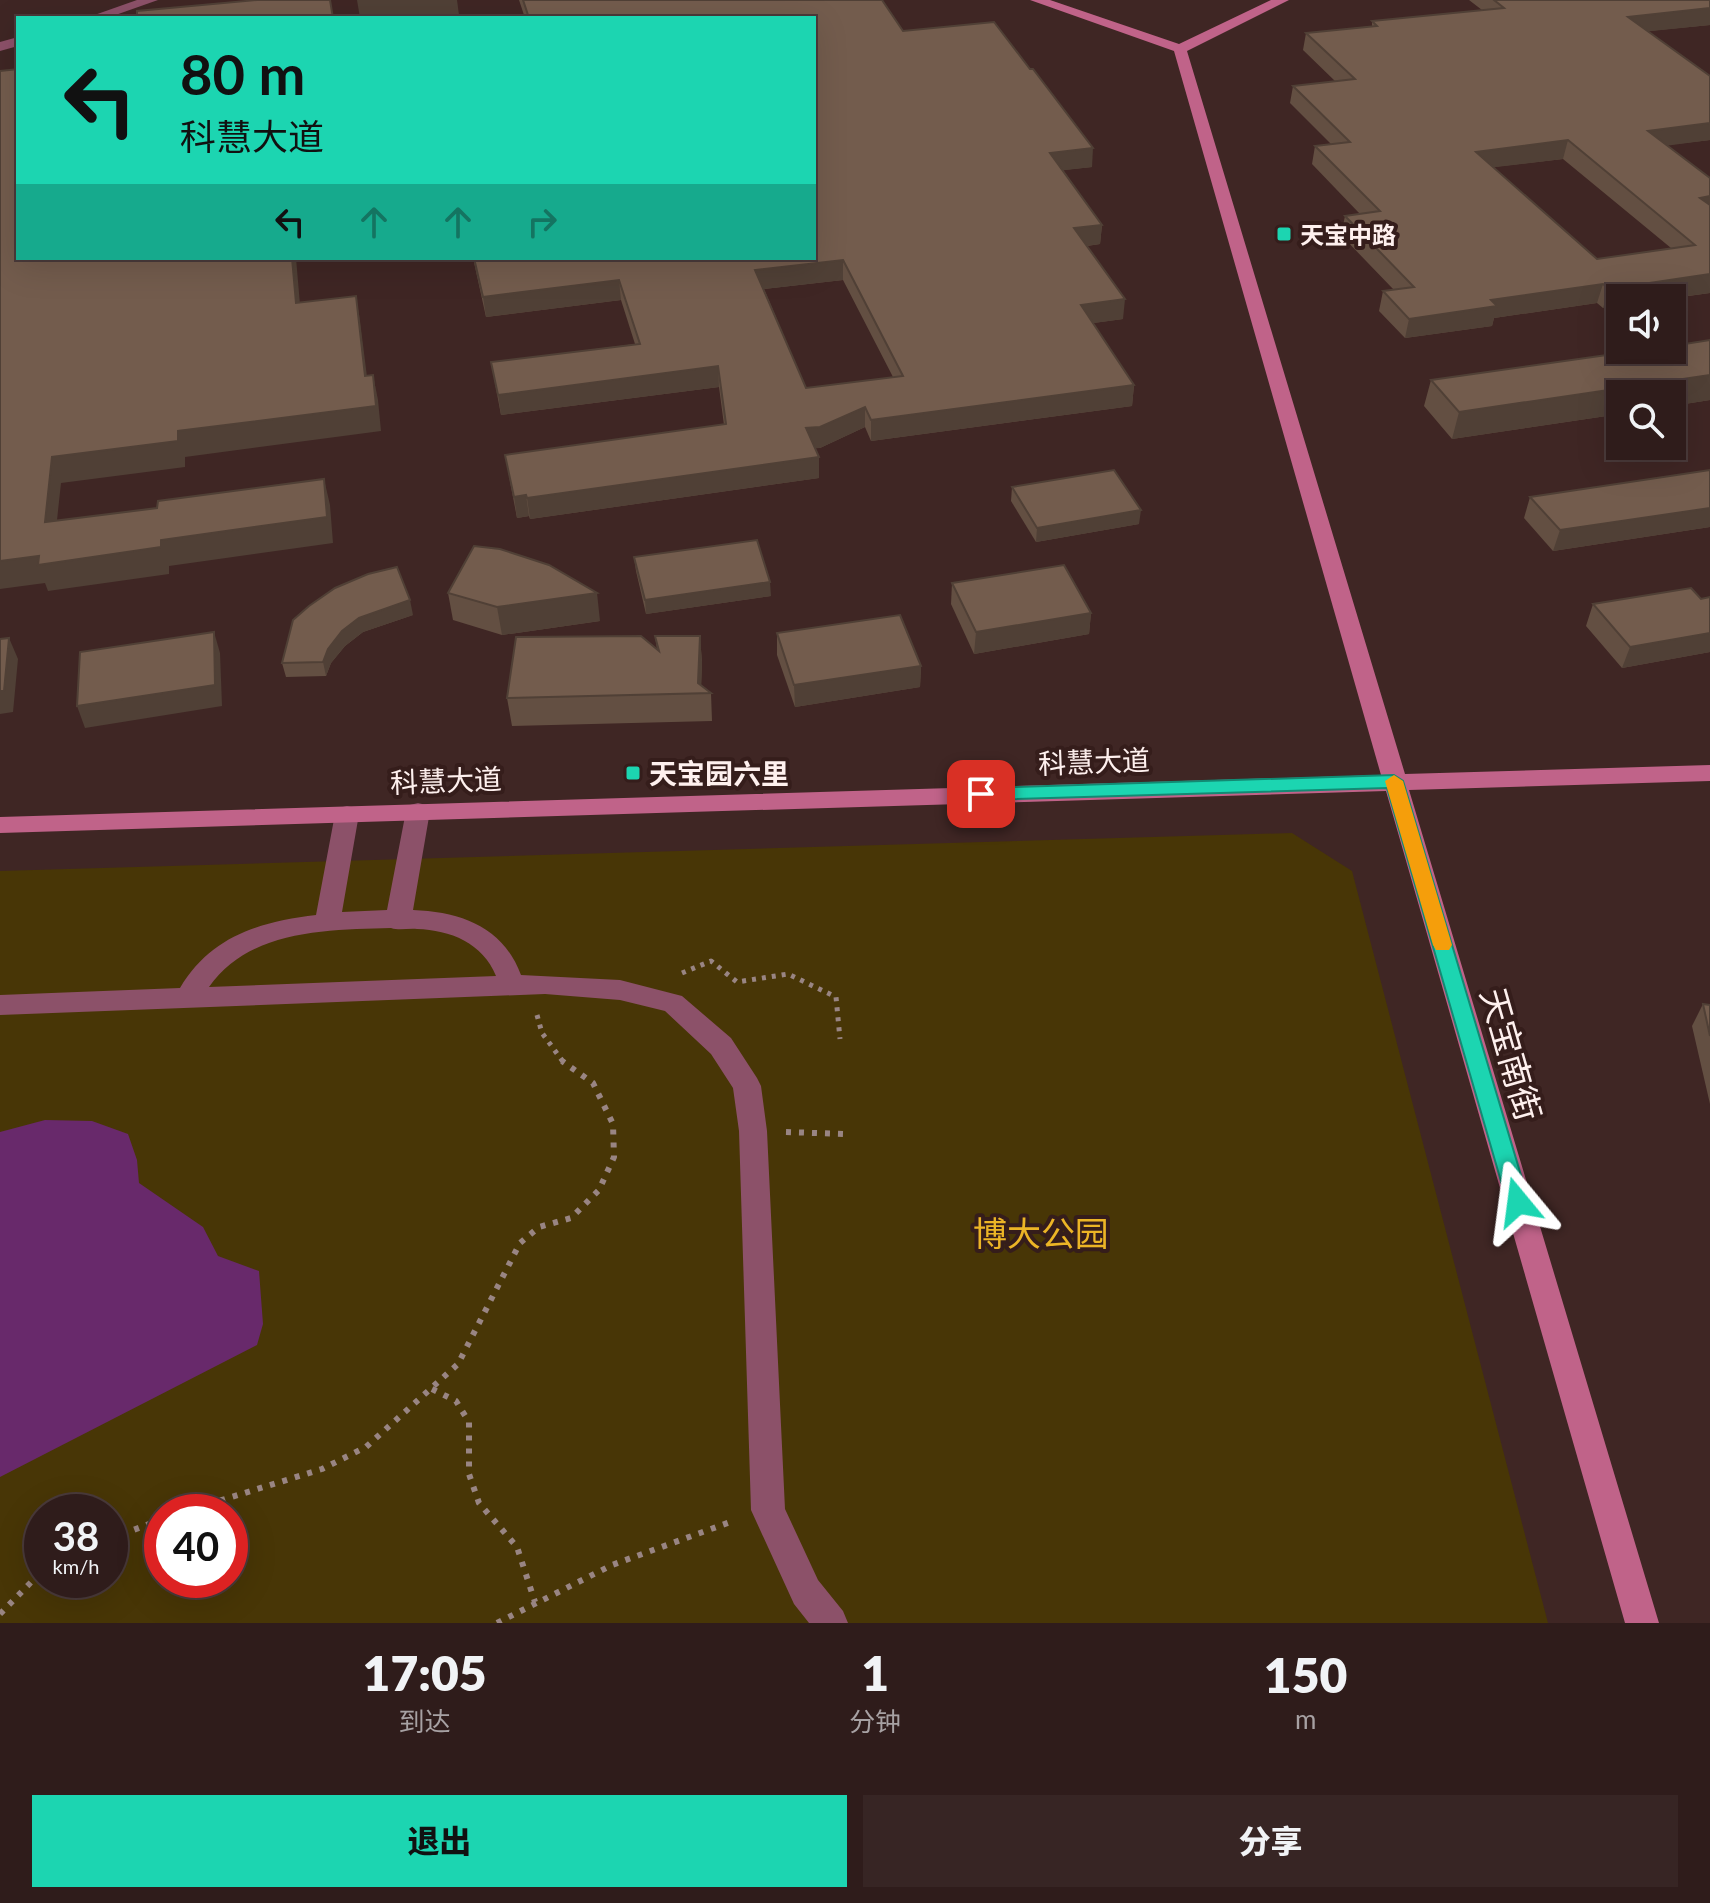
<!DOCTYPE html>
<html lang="zh">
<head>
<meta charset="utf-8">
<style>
	:root { --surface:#2f1c1b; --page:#372524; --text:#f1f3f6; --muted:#a7a1a3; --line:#4a3a3a; --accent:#1cd5b1 }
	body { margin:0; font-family:Lato,"Noto Sans SC",sans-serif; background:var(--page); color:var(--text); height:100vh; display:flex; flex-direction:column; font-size:30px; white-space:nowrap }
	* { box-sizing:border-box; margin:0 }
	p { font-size:26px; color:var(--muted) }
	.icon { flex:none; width:44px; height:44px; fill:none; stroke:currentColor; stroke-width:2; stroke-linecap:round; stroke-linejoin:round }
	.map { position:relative; height:1623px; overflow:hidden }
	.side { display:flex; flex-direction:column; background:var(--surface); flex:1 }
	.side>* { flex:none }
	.hud { position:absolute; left:16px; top:16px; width:800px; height:244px; border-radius:0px; box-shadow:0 8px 32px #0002,0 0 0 2px var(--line); background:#1cd5b1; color:#111; overflow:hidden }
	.buttons { position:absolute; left:1606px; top:284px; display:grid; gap:16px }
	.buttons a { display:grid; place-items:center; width:80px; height:80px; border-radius:0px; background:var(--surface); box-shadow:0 8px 32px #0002,0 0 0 2px var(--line); font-size:40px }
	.speed { position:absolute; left:24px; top:1494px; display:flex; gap:16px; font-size:40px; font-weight:700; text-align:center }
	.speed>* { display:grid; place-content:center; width:104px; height:104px; border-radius:50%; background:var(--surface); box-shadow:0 8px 32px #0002,0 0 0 2px var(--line); line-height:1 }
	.speed small { font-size:20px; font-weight:400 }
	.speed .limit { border:12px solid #d22; background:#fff; color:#111 }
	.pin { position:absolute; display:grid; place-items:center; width:68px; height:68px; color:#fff; margin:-34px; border-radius:16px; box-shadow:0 4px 12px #0006 }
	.me { position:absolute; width:88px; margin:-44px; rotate:344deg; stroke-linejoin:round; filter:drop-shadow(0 0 6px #0008) }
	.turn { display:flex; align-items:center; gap:28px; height:168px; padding:0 32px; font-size:36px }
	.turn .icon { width:104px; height:104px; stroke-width:2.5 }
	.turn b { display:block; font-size:56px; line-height:68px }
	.lanes { display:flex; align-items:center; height:76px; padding:0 32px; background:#0003; justify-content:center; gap:40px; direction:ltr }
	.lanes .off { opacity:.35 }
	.eta { display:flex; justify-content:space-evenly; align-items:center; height:136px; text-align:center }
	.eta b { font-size:48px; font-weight:800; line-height:56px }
	.action { display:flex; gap:16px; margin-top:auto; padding:16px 32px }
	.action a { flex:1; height:92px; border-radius:0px; background:var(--accent); color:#111; font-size:32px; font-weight:800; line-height:92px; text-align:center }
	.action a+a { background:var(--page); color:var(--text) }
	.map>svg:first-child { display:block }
	.green { fill:#483606; fill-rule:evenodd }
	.water { fill:#68296b }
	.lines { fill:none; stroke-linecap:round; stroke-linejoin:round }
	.path-far1 { stroke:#998583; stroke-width:5; stroke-dasharray:4 6; stroke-linecap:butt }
	.path { stroke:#998583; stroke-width:6; stroke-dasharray:5 8; stroke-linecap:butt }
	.street { fill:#8c5169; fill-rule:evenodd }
	.secondary { fill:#c06389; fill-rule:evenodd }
	.wall { fill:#634f42; fill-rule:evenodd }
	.shaded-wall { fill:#504036 }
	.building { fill:#735c4d; stroke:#504036; stroke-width:2; fill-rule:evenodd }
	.route { fill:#1cd5b1; stroke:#128a73; stroke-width:2 }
	.slow { fill:#f59e0b }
	.poi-dot { fill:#1cd5b1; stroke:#351d1b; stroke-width:3 }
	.labels { text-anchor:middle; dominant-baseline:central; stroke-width:8; stroke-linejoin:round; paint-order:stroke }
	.far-poi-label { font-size:24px; font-weight:bold; fill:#fef0ee; stroke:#351d1b; text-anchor:start }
	.street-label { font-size:28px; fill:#fef0ee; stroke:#351d1b }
	.poi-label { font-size:28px; font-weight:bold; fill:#fef0ee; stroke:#351d1b; text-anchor:start }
	.near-street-label { font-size:34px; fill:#fef0ee; stroke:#351d1b }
	.near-park-label { font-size:34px; fill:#ecb526; stroke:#351d1b }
</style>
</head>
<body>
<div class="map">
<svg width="1710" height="1623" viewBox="0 0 1710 1623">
	<rect width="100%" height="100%" fill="#3f2624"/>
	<path class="green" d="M1292,833L1352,871L1548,1623H0V871ZM42,1512H110V1580H42ZM162,1512H230V1580H162Z"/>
	<polygon class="water" points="45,1120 92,1121 128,1134 137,1160 139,1183 203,1227 218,1256 259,1271 263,1324 257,1345 0,1477 0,1132"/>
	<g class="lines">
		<g class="path-far1">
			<polyline points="682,973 711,961 737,982 788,974 836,997 840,1039"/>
			<polyline points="537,1015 542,1033 564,1063"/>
		</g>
		<g class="path">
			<polyline points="786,1132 844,1134"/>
			<polyline points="432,1389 456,1401 469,1422 469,1474 479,1503 517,1547 535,1602"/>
			<polyline points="183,1512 322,1469 366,1447 458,1364 520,1243 539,1227 571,1218 599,1190 614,1157 613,1124 593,1083 562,1061"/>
			<polyline points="110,1539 162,1519"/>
			<polyline points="0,1614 42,1571"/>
			<polyline points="497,1623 612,1565 733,1521"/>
		</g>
		<g class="street">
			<polygon points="137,0 158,0 107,18 86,18"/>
			<polygon points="18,37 18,46 0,51 0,42"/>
			<path d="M418,803L426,805L430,811L413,910C462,912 503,927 521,975L620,980L682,996L731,1038L757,1078L761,1086L767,1131L785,1509L818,1580L843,1611L848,1623H809L794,1604L751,1510L739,1131L733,1088L711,1054L665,1011L620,1000L545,994L0,1015V995L180,988C211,936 259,922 316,915L335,814L339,808L347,806L355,808L359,814L342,912L387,910L406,811L410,805ZM391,928C400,931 408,928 417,929C450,930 483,943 496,976L209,987C250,929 327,930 391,928Z"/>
		</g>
		<polygon class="secondary" points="1030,0 1050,0 1179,44 1271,0 1289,0 1187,51 1405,774 1710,765 1710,781 1409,790 1659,1623 1625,1623 1386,791 0,833 0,817 1381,775 1174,51"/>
	</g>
	<g class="wall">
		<path d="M519,0H882L903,31L1092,167L1063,170L1102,225L1100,244L1087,246L1123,319L1093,323L1134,385L1132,406L871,441L865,427L820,448H815L819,478L530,519L529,516L517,518L505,455L724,425L719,387L501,415L491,362L635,344L621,300L486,317L473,258H814V18H525ZM843,280L893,377L806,388L764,289Z"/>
		<path d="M1469,0H1710V25L1648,31L1710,76V140L1667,145L1710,178V293L1603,308L1597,303L1494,318L1492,326L1405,338L1379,311L1383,291L1394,290L1341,235L1345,216L1360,214L1312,164L1315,146L1331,144L1290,103L1293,86L1335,81L1303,50L1306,33L1372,26V21L1482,10ZM1563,159L1671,248L1597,259L1493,167Z"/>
		<polygon points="1710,340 1710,400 1672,406 1672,394 1620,394 1620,414 1452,439 1424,406 1431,380 1642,350 1672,350 1672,346"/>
		<polygon points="1710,470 1710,527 1553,551 1524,518 1530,497"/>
		<polygon points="1012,487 1139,524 1036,542 1011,501"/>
		<polygon points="634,557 771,596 646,614 636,571"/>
		<polygon points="952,583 1091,613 1089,634 974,654 951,604"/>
		<polygon points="448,593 600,621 502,635 453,620"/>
		<polygon points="1710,597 1710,652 1622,668 1586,626 1593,604 1701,599"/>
		<polygon points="413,615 363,632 345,646 331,663 326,676 286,677 282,663 293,620"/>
		<polygon points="777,633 921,666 920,687 795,707 777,655"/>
		<polygon points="655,636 700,636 702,663 701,685 711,693 712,721 512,726 507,698 657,649"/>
		<polygon points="1703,1004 1710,1005 1710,1104 1692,1026"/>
	</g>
	<g class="shaded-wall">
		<polygon points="357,0 457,0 459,15 432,18 360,18"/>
		<polygon points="1710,8 1710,25 1623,34 1628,17"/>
		<polygon points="1710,123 1710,140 1642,149 1648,131"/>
		<polygon points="1568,140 1563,159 1471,170 1476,152"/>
		<polygon points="1093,148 1092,167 1049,172 1050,153"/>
		<polygon points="1710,196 1710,214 1700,198"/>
		<polygon points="1102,225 1100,244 1072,248 1074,228"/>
		<polygon points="292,258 296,258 302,328 296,303"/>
		<polygon points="843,260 843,280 756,290 755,270"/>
		<polygon points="1710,274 1710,293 1672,298 1620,298 1620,305 1603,308 1609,289"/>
		<polygon points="619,280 621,300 486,317 483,297"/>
		<polygon points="1603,284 1597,303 1494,318 1492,326 1405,338 1409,319 1491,300"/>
		<polygon points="356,296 360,321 370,401 365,376"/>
		<polygon points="1125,299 1123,319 1080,325 1081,305"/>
		<polygon points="718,366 719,387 501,415 498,395"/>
		<polygon points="373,375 378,400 381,431 185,457 185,467 61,483 54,548 45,522 52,457 178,431"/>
		<polygon points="1710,375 1710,400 1672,406 1672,394 1620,394 1620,414 1452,439 1459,412"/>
		<polygon points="1134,385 1132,406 871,441 871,420"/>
		<polygon points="865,407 865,427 820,448 807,449 806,428"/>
		<polygon points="819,457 819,478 530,519 527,498"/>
		<polygon points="324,479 330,505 333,543 169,566 169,574 48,591 45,583 0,589 0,561"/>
		<polygon points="526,495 529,516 517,518 514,497"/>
		<polygon points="1710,508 1710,527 1553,551 1560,530"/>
		<polygon points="1141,510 1139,524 1036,542 1037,528"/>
		<polygon points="770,582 771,596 646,614 645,600"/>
		<polygon points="597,593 600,621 502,635 497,607"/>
		<polygon points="410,600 413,615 363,632 345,646 331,663 326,676 323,662 328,649 342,631 359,618"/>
		<polygon points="1091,613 1089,634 974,654 976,632"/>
		<polygon points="214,632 220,653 222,706 85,728 77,706"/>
		<polygon points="1710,633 1710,652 1622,668 1630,647"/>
		<polygon points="700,636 702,663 701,694 698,683"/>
		<polygon points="9,638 18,659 13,712 0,714 0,691"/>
		<polygon points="921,666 920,687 795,707 794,685"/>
	</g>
	<g class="building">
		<polygon points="257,0 330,0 333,18 137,18 137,11"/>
		<path d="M523,0H882L903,31L994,22L1030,69H1033L1093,148L1050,153L1102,225L1074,228L1125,299L1081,305L1134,385L871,420L865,407L820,427L806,428L819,457L527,498L526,495L514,497L505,455L726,424L718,366L498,395L491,362L640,344L619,280L483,297L474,258H814V18H529ZM843,260L903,376L806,388L755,270Z"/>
		<path d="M1494,0H1710V8L1628,17L1710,76V123L1648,131L1710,178V196L1700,198L1710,205V274L1609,289L1603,284L1491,300L1497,306L1409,319L1383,291L1414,287L1345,216L1380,211L1315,146L1350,142L1293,86L1355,79L1306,33L1377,26L1372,21L1504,8ZM1568,140L1695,245L1597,259L1476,152Z"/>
		<polygon points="18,69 18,258 292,258 296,303 356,296 365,376 373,375 376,406 178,431 178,441 52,457 45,522 157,508 158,501 324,479 327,517 161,540 161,547 38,565 39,556 0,561 0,71"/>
		<polygon points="1710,340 1710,375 1459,412 1431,380 1642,350 1672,350 1672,346"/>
		<polygon points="1114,470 1141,510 1037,528 1012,487"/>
		<polygon points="1710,470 1710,508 1560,530 1530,497"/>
		<polygon points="757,540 770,582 645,600 634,557"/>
		<polygon points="474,546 500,549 549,565 597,593 497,607 448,593"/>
		<polygon points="1064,565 1091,613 976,632 952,583"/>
		<polygon points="397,567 410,600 359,618 342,631 328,649 323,662 282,663 293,620 309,606 335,588 368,574"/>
		<polygon points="1691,588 1701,599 1710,597 1710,633 1630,647 1593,604"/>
		<polygon points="900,615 921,666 794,685 777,633"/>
		<polygon points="214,632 215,685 77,706 80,652"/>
		<polygon points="641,636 659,651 655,636 700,636 698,683 711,693 507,698 516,637"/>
		<polygon points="9,638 4,691 0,691 0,639"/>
		<polygon points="1703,1004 1710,1005 1710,1036"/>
	</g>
	<polygon class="route" points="1394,775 1403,781 1529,1202 1526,1209 1518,1212 1510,1209 1507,1202 1387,788 981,800 972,794 981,788"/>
	<polygon class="slow" points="1394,775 1403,781 1452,945 1449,950 1436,950 1433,945 1385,781"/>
	<g class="poi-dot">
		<rect x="1276" y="226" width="16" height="16" rx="4"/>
		<rect x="625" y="765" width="16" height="16" rx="4"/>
	</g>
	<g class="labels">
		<g class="far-poi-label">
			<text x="1300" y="234">天宝中路</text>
		</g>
		<g class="street-label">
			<text transform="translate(1094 761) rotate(-2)">科慧大道</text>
			<text transform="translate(446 780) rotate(-2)">科慧大道</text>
		</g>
		<g class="poi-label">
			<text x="649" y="773">天宝园六里</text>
		</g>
		<g class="near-street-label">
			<text transform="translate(1512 1054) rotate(74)">天宝南街</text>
		</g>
		<g class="near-park-label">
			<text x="1041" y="1232">博大公园</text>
		</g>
	</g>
</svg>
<div class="buttons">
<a><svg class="icon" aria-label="sound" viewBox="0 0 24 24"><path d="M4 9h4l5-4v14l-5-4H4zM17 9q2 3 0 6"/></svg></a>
<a><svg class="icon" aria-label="search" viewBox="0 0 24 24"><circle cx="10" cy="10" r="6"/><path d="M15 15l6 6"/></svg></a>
</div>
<div class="speed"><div>38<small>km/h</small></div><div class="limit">40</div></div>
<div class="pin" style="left:981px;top:794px;background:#d93025"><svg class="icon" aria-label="arrive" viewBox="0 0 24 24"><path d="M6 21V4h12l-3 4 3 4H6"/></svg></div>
<svg class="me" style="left:1518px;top:1202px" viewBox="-20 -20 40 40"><path d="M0-17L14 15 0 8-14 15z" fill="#1cd5b1" stroke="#fff" stroke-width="4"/></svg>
<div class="hud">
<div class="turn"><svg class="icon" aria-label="left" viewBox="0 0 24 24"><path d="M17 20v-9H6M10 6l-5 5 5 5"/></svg><div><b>80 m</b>科慧大道</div></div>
<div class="lanes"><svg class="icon" aria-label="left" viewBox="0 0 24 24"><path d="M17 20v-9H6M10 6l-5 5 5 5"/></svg><svg class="icon off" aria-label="ahead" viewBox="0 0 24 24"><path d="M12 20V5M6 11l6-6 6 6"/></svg><svg class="icon off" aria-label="ahead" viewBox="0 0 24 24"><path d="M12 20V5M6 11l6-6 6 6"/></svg><svg class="icon off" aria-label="right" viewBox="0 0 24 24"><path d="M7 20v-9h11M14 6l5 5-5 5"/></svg></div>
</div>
</div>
<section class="side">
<div class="eta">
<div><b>17:05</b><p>到达</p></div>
<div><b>1</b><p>分钟</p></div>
<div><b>150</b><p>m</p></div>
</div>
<div class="action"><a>退出</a><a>分享</a></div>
</section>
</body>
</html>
